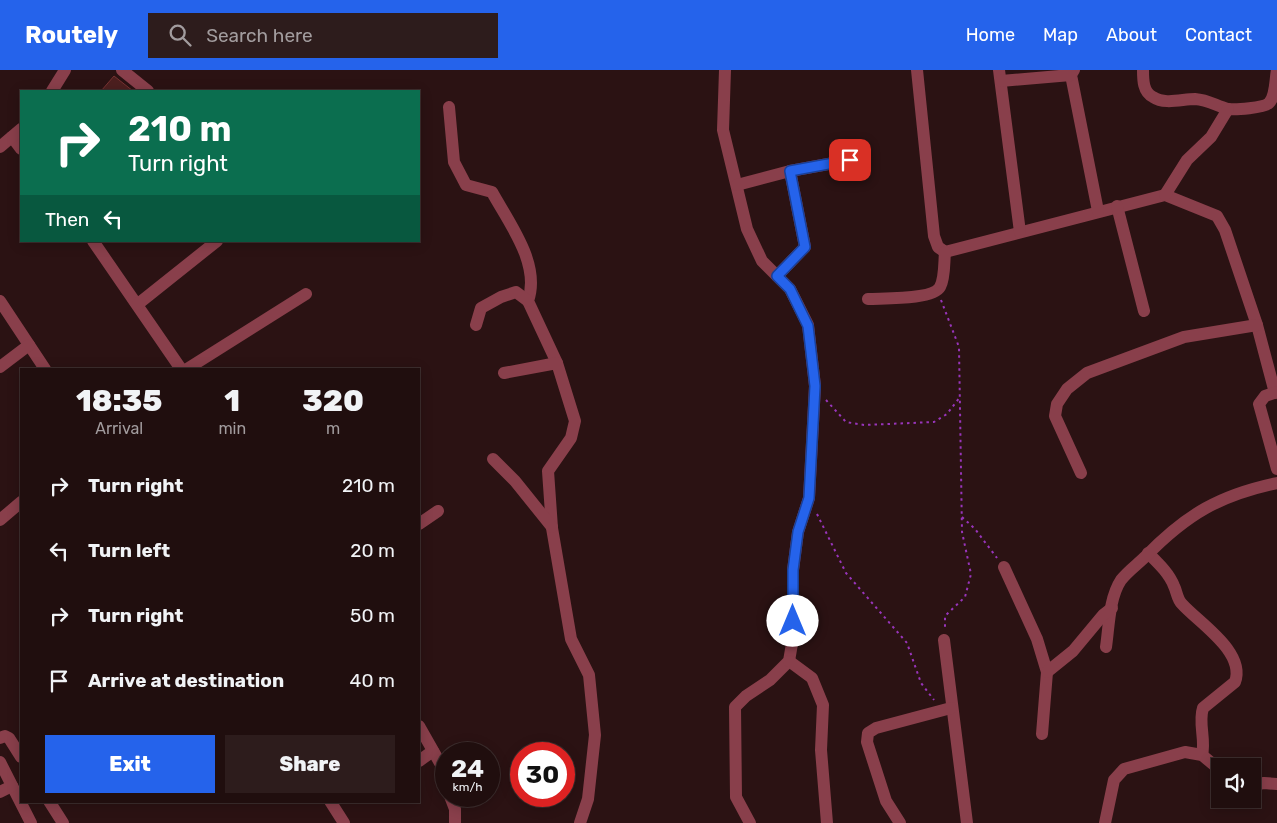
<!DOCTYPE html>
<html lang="en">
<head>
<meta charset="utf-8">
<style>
	:root { --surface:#200e0e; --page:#2d1c1c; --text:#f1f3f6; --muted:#a29c9e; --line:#3d2e2e; --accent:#2563eb }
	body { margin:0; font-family:Rubik,sans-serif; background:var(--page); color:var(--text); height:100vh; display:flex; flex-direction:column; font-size:19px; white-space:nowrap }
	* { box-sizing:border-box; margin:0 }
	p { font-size:16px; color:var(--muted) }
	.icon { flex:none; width:28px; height:28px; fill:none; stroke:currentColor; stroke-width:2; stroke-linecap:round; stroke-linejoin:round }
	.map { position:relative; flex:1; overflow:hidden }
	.panel { position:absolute; left:20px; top:298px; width:400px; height:435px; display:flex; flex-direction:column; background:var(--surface); border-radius:0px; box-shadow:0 2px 12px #0003,0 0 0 1px var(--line) }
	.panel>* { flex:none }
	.top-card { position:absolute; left:20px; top:20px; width:400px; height:152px; border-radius:0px; box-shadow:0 2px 12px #0003,0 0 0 1px var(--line); background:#0b6e4f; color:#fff; overflow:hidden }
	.fabs { position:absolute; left:1211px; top:688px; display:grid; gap:10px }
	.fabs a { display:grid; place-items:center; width:50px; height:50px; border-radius:0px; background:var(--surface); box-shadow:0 2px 12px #0003,0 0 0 1px var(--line); font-size:25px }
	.speed { position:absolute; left:435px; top:672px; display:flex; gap:10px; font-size:25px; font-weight:700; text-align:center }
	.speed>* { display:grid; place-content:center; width:65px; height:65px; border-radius:50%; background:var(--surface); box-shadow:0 2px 12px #0003,0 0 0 1px var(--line); line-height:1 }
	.speed small { font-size:12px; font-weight:400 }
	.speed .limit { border:8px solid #d22; background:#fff; color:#111 }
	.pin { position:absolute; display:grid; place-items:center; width:42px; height:42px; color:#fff; margin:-21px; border-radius:10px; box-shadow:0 2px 8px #0006 }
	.me { position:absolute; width:55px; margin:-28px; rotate:0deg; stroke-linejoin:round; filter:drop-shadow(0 0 4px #0008) }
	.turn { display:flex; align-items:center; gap:18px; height:105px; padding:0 25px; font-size:22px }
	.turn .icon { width:65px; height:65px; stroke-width:2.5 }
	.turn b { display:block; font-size:35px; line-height:42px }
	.then { display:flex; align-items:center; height:48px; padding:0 25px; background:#0003; gap:10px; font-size:19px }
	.eta { display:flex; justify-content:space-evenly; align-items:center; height:85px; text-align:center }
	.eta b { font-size:30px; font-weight:800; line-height:35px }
	.cta { display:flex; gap:10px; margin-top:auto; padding:10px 25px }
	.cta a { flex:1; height:58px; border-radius:0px; background:var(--accent); color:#fff; font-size:20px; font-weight:800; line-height:58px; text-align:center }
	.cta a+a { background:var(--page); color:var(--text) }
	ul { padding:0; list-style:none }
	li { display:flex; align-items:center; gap:15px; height:65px; padding:0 25px }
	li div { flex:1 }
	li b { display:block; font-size:19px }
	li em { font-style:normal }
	header { display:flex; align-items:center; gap:30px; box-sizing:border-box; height:70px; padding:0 25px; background:var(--accent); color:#fff }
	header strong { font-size:24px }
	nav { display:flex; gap:28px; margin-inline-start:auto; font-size:18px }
	.search { width:350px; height:45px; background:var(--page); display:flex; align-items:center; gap:12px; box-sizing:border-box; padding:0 18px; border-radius:0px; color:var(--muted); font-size:19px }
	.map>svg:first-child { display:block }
	.building { fill:#4c1f1f; stroke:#773232 }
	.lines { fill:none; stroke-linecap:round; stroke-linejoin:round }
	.path { stroke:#9835ba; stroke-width:2; stroke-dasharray:2.5 4; stroke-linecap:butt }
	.minor { stroke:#893f4b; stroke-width:12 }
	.route-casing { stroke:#184099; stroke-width:12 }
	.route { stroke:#2563eb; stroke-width:9 }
</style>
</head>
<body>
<header>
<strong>Routely</strong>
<div class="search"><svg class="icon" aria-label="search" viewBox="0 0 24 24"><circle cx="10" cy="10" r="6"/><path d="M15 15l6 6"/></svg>Search here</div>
<nav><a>Home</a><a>Map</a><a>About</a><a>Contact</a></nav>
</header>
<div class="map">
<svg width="1277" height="753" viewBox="0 0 1277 753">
	<rect width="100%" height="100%" fill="#2b1213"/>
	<polygon class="building" points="114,6 133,21 101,21"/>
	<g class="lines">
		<g class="path">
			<polyline points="941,230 959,277 962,462 971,504 965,527 945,546 945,559"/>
			<polyline points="826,330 846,352 864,355 934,352 947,344 960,327"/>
			<polyline points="817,444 846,503 907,573 921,613 934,630"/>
			<polyline points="962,447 975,459 997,488"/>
		</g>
		<g class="minor">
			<polyline points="122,0 148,21"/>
			<polyline points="725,0 723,60 747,159 762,191 790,219 808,255 815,316 809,428 798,462 793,500 793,568 789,591 770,610 746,626 735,637 736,727 750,753"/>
			<polyline points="917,0 934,166 938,177 945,182 1165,125 1217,146 1225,160 1257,255 1275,323"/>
			<polyline points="999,0 1020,162"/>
			<polyline points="1074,0 1071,5 1098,141"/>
			<path d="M1143,0C1143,10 1143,22 1153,27C1165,35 1182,29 1195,29C1209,30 1216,36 1228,39C1235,40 1264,38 1269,33C1276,26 1275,9 1277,0"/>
			<polyline points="1001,11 1071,5"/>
			<polyline points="52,21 65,0"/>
			<path d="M449,37L454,92L466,115L492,122C509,153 541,194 528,231L557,293"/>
			<polyline points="12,67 21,79"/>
			<polyline points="0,77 21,59"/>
			<polyline points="737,115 790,101 850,90"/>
			<polyline points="1165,125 1187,90 1211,67 1228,39"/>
			<polyline points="1117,136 1144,241"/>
			<polyline points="93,171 181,299"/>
			<polyline points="777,206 805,177 790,101"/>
			<path d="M868,229C883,228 933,230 940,217C945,208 944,192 945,182"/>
			<polyline points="0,231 45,299"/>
			<polyline points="138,234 217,171"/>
			<polyline points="476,255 481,238 501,227 516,222 528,231"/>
			<polyline points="0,297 29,275"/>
			<polyline points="187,299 306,224"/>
			<polyline points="504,303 557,293 575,351 571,368 548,401 552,458 571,569 589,605 595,665 588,729 580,753"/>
			<polyline points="1277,322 1265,326 1259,334 1277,399"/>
			<polyline points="493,389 515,411 552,457"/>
			<polyline points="1081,403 1055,346 1057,334 1067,319 1087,303 1184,267 1257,255"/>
			<polyline points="0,450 21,432"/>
			<polyline points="419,454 438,441"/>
			<path d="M1148,483C1158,493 1169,503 1174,516C1177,522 1177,529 1182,534C1199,553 1246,582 1235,612L1203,638C1198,653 1206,670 1202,685"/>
			<polyline points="1004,497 1037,569 1047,602 1042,664"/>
			<polyline points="944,570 967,753"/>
			<path d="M1106,577C1109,557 1109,528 1121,510C1128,501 1138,494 1146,486C1187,444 1220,425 1277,413"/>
			<polyline points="789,591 812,608 823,635 821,680 827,753"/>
			<polyline points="1047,602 1073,581 1103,545 1112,538"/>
			<polyline points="419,656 444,700 444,714 446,719"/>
			<polyline points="0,668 5,666 9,668 21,687"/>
			<polyline points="419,691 433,681"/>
			<polyline points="0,692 31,753"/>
			<polyline points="1252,715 1264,713 1277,714"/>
			<polyline points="0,722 12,716"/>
			<polyline points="450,726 455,739 455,753"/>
			<polyline points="1221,730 1222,729"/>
			<polyline points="49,731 63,753"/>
			<polyline points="330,731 344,753"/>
			<polyline points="900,753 886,731 867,672 868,663 876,658 951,638"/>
			<polyline points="1105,753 1114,710 1124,699 1185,682 1202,685 1220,700"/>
		</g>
	</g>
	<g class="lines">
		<g class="route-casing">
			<polyline id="route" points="793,551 793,500 798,462 809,428 815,316 808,256 790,219 777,206 805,177 790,101 850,90"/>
		</g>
		<use href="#route" class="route"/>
	</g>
</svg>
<div class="fabs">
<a><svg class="icon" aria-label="sound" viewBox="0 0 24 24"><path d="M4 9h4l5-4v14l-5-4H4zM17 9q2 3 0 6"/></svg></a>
</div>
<div class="speed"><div>24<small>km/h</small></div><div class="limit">30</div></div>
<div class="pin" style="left:850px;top:90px;background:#d93025"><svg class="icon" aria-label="arrive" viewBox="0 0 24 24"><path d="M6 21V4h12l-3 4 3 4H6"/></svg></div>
<svg class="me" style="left:793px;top:551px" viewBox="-20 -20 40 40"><circle r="19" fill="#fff"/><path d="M0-13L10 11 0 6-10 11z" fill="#2563eb"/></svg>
<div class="top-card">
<div class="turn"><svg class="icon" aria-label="right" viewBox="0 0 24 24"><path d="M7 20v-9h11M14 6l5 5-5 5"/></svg><div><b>210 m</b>Turn right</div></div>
<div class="then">Then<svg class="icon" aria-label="left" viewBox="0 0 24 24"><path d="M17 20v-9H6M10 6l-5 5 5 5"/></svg></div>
</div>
<section class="panel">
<div class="eta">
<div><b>18:35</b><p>Arrival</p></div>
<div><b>1</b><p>min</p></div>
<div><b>320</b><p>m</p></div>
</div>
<ul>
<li><svg class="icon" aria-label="right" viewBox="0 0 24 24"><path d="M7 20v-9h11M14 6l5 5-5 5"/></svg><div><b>Turn right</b></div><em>210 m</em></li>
<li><svg class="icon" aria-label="left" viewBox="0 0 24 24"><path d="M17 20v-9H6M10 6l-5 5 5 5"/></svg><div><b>Turn left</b></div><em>20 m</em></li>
<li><svg class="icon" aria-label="right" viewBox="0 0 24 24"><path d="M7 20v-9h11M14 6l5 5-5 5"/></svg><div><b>Turn right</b></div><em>50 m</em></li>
<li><svg class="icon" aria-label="arrive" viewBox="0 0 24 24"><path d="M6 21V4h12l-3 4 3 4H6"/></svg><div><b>Arrive at destination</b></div><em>40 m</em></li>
</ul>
<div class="cta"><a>Exit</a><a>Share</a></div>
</section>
</div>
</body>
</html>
